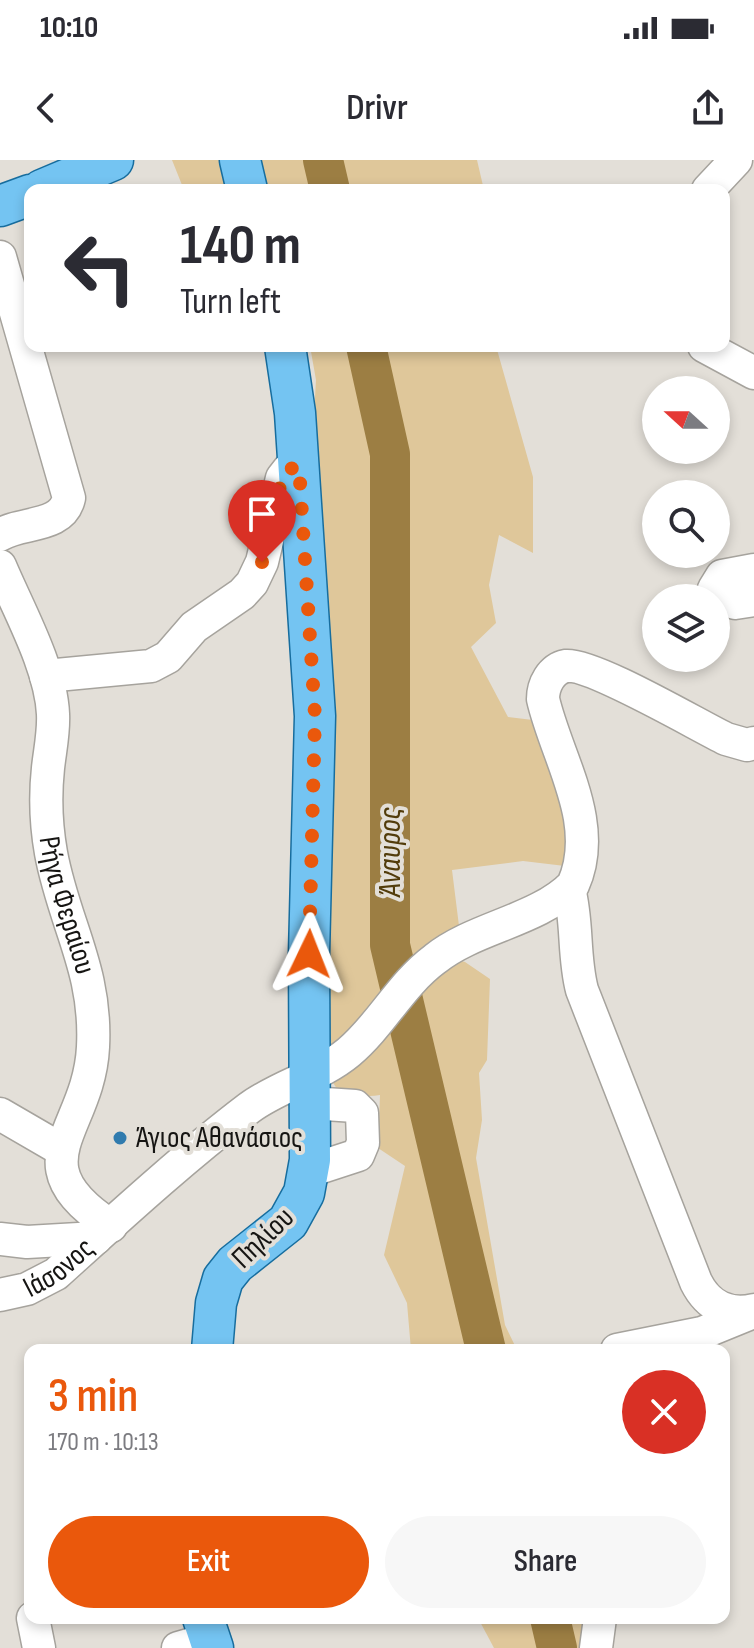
<!DOCTYPE html>
<html lang="en">
<head>
<meta charset="utf-8">
<style>
	:root { --surface:#fff; --page:#f7f7f7; --text:#2b2b33; --muted:#7c7c81; --accent:#ea580c }
	body { margin:0; font-family:"Sofia Sans Condensed",sans-serif; background:var(--page); color:var(--text); height:100vh; display:flex; flex-direction:column; font-size:30px; white-space:nowrap }
	* { box-sizing:border-box; margin:0 }
	p { font-size:26px; color:var(--muted) }
	.icon { flex:none; width:44px; height:44px; fill:none; stroke:currentColor; stroke-width:2; stroke-linecap:round; stroke-linejoin:round }
	.map { position:relative; flex:1; overflow:hidden }
	.details { position:absolute; left:24px; top:1184px; width:706px; height:280px; display:flex; flex-direction:column; background:var(--surface); border-radius:16px; box-shadow:0 4px 12px #0003 }
	.details>* { flex:none }
	.banner { position:absolute; left:24px; top:24px; width:706px; height:168px; border-radius:16px; box-shadow:0 4px 12px #0003; background:#fff; color:var(--text); overflow:hidden }
	.needle { width:52px; rotate:291deg }
	.buttons { position:absolute; left:642px; top:216px; display:grid; gap:16px }
	.buttons a { display:grid; place-items:center; width:88px; height:88px; border-radius:50%; background:var(--surface); box-shadow:0 4px 12px #0003; font-size:40px }
	.pin { position:absolute; display:grid; place-items:center; width:68px; height:68px; color:#fff; margin:-82px -34px; border-radius:50% 50% 50% 0; rotate:-45deg; box-shadow:0 0 8px #0007 }
	.pin .icon { rotate:45deg }
	.me { position:absolute; width:88px; margin:-44px; rotate:2deg; stroke-linejoin:round; filter:drop-shadow(0 0 6px #0008) }
	.turn { display:flex; align-items:center; gap:28px; height:168px; padding:0 24px; font-size:36px }
	.turn .icon { width:104px; height:104px; stroke-width:2.5 }
	.turn b { display:block; font-size:56px; line-height:68px }
	.round { display:grid; place-items:center; flex:none; width:84px; height:84px; border-radius:42px; background:var(--page) }
	.head { display:flex; align-items:center; justify-content:space-between; height:136px; padding:0 24px }
	h1 { font-size:48px; font-weight:600; line-height:60px; color:var(--accent) }
	.action { display:flex; gap:16px; margin-top:auto; padding:16px 24px }
	.action a { flex:1; height:92px; border-radius:48px; background:var(--accent); color:#fff; font-size:32px; font-weight:600; line-height:92px; text-align:center }
	.action a+a { background:var(--page); color:var(--text) }
	.status { display:flex; justify-content:space-between; align-items:center; height:56px; padding:0 40px; background:var(--surface); direction:ltr }
	.status svg { height:22px; fill:currentColor }
	header { display:flex; justify-content:space-between; align-items:center; height:104px; padding:0 24px; background:var(--surface); font-size:36px; font-weight:600 }
	.map>svg:first-child { display:block }
	.green { fill:#dfc79a }
	.lines { fill:none; stroke-linecap:round; stroke-linejoin:round }
	.river { stroke:#9c7e43; stroke-width:40 }
	.minor-casing { stroke:#a6a39d; stroke-width:35 }
	.major-casing { stroke:#176d9e; stroke-width:43 }
	.minor { stroke:#fff; stroke-width:32 }
	.major { stroke:#74c4f2; stroke-width:40 }
	.route { stroke:#ea580c; stroke-width:14; stroke-dasharray:0 25.2 }
	.poi-dot { fill:#307bae; stroke:#e3dfd8; stroke-width:3 }
	.labels { text-anchor:middle; dominant-baseline:central; stroke-width:8; stroke-linejoin:round; paint-order:stroke }
	.street-label { font-size:30px; fill:#161513; stroke:#e3dfd8 }
	.poi-label { font-size:30px; fill:#161513; stroke:#e3dfd8; text-anchor:start }
	.water-label { font-size:32px; font-style:italic; fill:#523c0b; stroke:#e3dfd8 }
</style>
</head>
<body>
<div class="status"><b>10:10</b><svg viewBox="0 0 49 12"><path d="M0 12V9h3v3zM5 12V6h3v6zM10 12V3h3v9zM15 12V0h3v12zM26 1h20v11H26zM47 4h2v5h-2z"/></svg></div>
<header><svg class="icon" aria-label="back" viewBox="0 0 24 24"><path d="M15 5l-7 7 7 7"/></svg>Drivr<svg class="icon" aria-label="share" viewBox="0 0 24 24"><path d="M12 15V3M7 8l5-5 5 5M5 13v7h14v-7"/></svg></header>
<div class="map">
<svg width="754" height="1488" viewBox="0 0 754 1488">
	<rect width="100%" height="100%" fill="#e3dfd8"/>
	<g class="green">
		<polygon points="172,0 477,0 484,30 184,30"/>
		<path d="M310,186H496L533,317V393L499,375L489,425L496,463L471,487L508,557L541,561L567,648L565,706L523,701L452,710L459,766L451,798L465,802L490,819L487,900L479,913L482,960L476,998L505,1165L517,1190H411L407,1143L384,1095L405,1006L378,988L380,935C365,938 351,934 337,929L332,921L324,774L332,688L330,617L311,306L316,220Z"/>
		<polygon points="478,1458 591,1458 597,1488 494,1488"/>
	</g>
	<g class="lines">
		<g class="river">
			<polyline points="323,0 330,30"/>
			<polyline points="366,186 390,294 390,785 486,1190"/>
			<polyline points="550,1458 557,1488"/>
		</g>
		<g class="minor-casing">
			<g id="minor">
				<polyline points="708,30 736,0"/>
				<path d="M0,97L69,338C62,369 21,361 0,375"/>
				<polyline points="704,186 754,213"/>
				<path id="s1" d="M0,406C18,449 51,507 53,554C54,572 50,590 48,608C45,636 46,665 51,693C64,764 97,809 93,887C89,972 14,1002 111,1066"/>
				<polyline points="754,410 722,416 714,429 718,438 735,443 754,440"/>
				<polyline points="46,516 151,506 168,497 194,467 242,434 252,423 262,402 282,318 289,309 299,306"/>
				<path d="M569,729C578,762 573,796 582,830L696,1122C708,1146 728,1156 754,1150"/>
				<polyline points="0,954 62,990"/>
				<polyline points="309,1011 358,995 363,983 362,953 355,946 310,943"/>
				<polyline points="0,1079 27,1082 96,1078"/>
				<path id="s2" d="M0,1135L27,1129L56,1114C118,1058 182,999 249,948C280,925 319,917 349,892C382,864 400,825 435,799C475,767 537,761 573,725C601,663 556,597 543,539C543,525 551,509 566,506C592,503 697,565 726,579L747,585L754,583"/>
				<polyline points="617,1190 702,1173 751,1153"/>
				<polyline points="33,1458 39,1488"/>
				<polyline points="178,1488 209,1479"/>
				<polyline points="596,1488 600,1458"/>
			</g>
		</g>
		<g class="major-casing">
			<g id="major">
				<polyline points="240,0 247,30"/>
				<polyline points="42,30 113,0"/>
				<polyline points="0,46 30,35"/>
				<polyline points="212,1190 216,1143 223,1119 235,1104 288,1062 304,1033 310,1000 309,794 315,556 295,253 285,186"/>
				<polyline points="203,1458 213,1488"/>
			</g>
		</g>
		<use href="#minor" class="minor"/>
		<use href="#major" class="major"/>
	</g>
	<g class="lines">
		<polyline class="route" points="262,402 282,318 287,310 299,306 315,556 309,794"/>
	</g>
	<circle class="poi-dot" cx="120" cy="978" r="8"/>
	<g class="labels">
		<g class="street-label">
			<text stroke="none"><textPath href="#s1" startOffset="352">Ρήγα Φεραίου</textPath></text>
			<text transform="translate(263 1078) rotate(-44)">Πηλίου</text>
			<text stroke="none"><textPath href="#s2" startOffset="66">Ιάσονος</textPath></text>
		</g>
		<g class="poi-label">
			<text x="136" y="978">Άγιος Αθανάσιος</text>
		</g>
		<g class="water-label">
			<text transform="translate(390 692) rotate(-90)">Άναυρος</text>
		</g>
	</g>
</svg>
<div class="buttons">
<a><svg class="needle" viewBox="-14 -14 28 28"><path d="M0-13l5 13h-10z" fill="#e53935"/><path d="M0 13l5-13h-10z" fill="#7c7c81"/></svg></a>
<a><svg class="icon" aria-label="search" viewBox="0 0 24 24"><circle cx="10" cy="10" r="6"/><path d="M15 15l6 6"/></svg></a>
<a><svg class="icon" aria-label="layers" viewBox="0 0 24 24"><path d="M12 4l9 5-9 5-9-5zM3 14l9 5 9-5"/></svg></a>
</div>
<div class="pin" style="left:262px;top:402px;background:#d93025"><svg class="icon" aria-label="arrive" viewBox="0 0 24 24"><path d="M6 21V4h12l-3 4 3 4H6"/></svg></div>
<svg class="me" style="left:309px;top:794px" viewBox="-20 -20 40 40"><path d="M0-17L14 15 0 8-14 15z" fill="#ea580c" stroke="#fff" stroke-width="4"/></svg>
<div class="banner">
<div class="turn"><svg class="icon" aria-label="left" viewBox="0 0 24 24"><path d="M17 20v-9H6M10 6l-5 5 5 5"/></svg><div><b>140 m</b>Turn left</div></div>
</div>
<section class="details">
<div class="head"><div><h1>3 min</h1><p>170 m · 10:13</p></div><a class="round" style="background:#d93025;color:#fff"><svg class="icon" aria-label="close" viewBox="0 0 24 24"><path d="M6 6l12 12M18 6L6 18"/></svg></a></div>
<div class="action"><a>Exit</a><a>Share</a></div>
</section>
</div>
</body>
</html>
